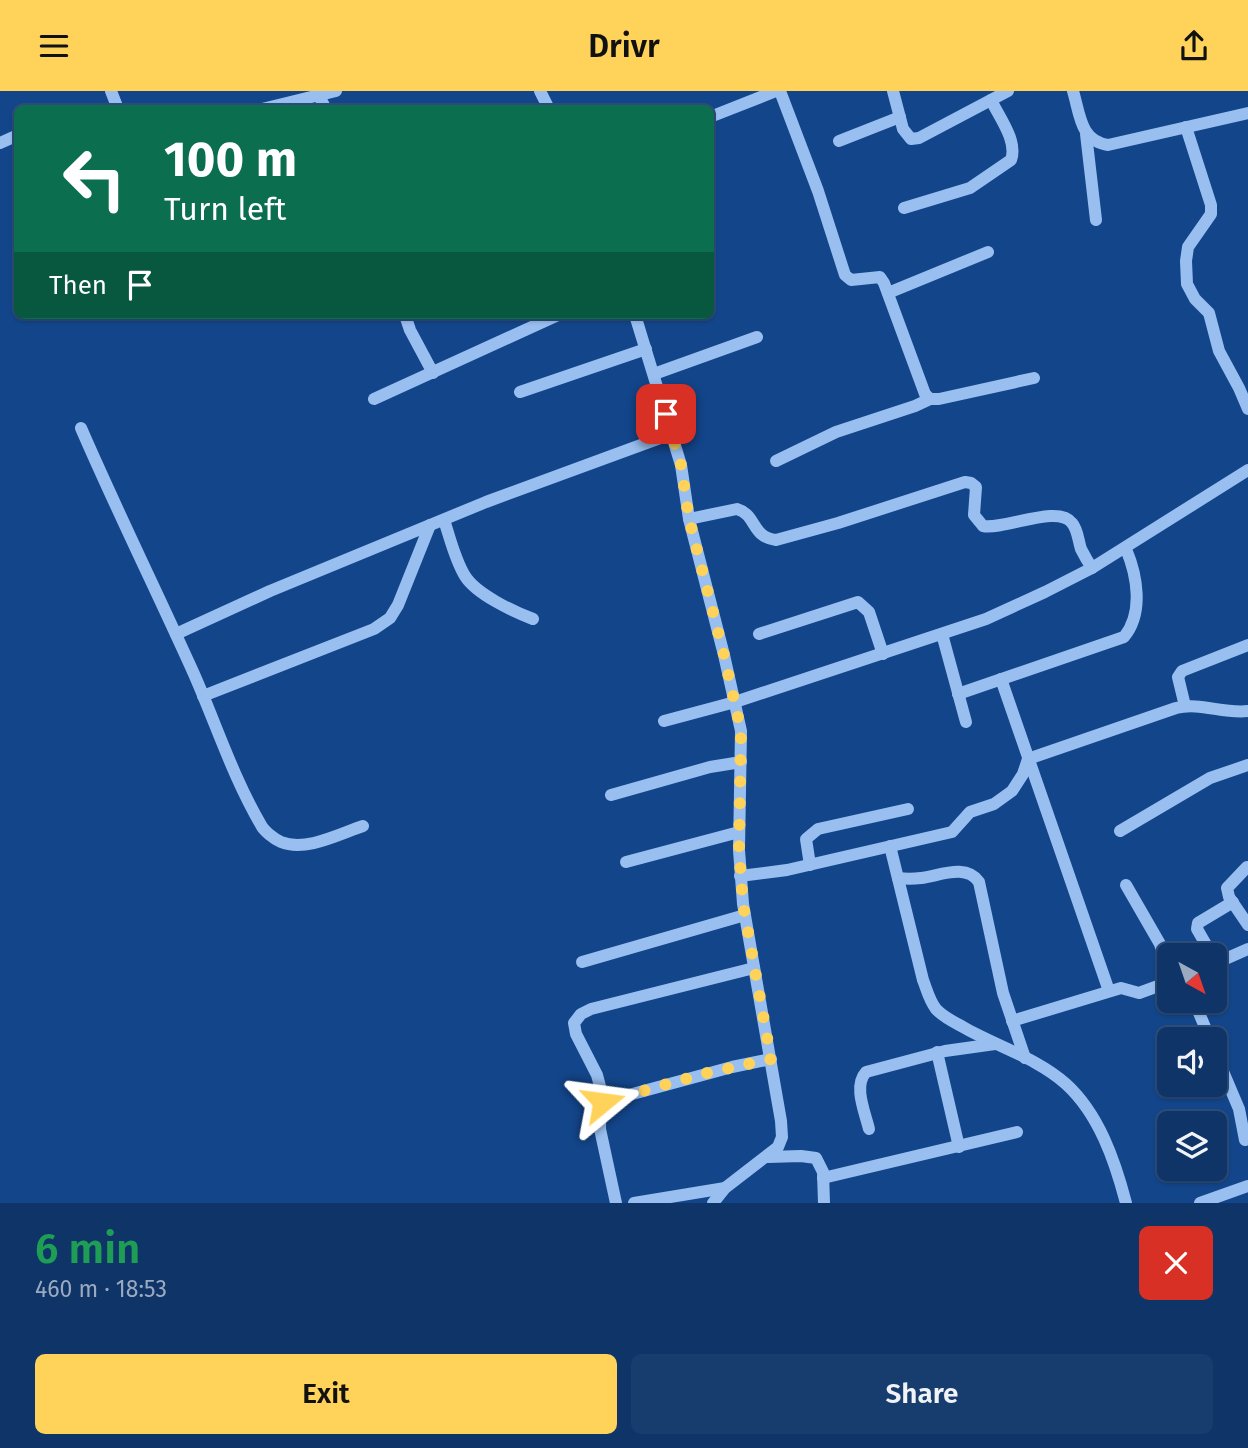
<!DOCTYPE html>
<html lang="en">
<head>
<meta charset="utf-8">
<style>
	:root { --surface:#0e3468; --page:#173c6e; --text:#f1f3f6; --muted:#9baac0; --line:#2e4f7c; --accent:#ffd259 }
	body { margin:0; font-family:"Fira Sans",sans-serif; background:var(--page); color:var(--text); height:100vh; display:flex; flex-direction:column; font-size:26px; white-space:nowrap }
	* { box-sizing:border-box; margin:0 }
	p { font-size:23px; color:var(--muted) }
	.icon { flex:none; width:38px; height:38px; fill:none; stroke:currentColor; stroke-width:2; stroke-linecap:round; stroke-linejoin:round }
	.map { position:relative; height:1112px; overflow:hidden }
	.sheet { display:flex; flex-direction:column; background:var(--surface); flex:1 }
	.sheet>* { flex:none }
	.hud { position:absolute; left:14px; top:14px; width:700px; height:214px; border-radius:10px; box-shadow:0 2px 5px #0004,0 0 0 2px var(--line); background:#0b6e4f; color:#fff; overflow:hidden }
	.needle { width:46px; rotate:140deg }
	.tools { position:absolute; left:1157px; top:852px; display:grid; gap:14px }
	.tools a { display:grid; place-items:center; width:70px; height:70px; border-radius:10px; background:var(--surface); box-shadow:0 2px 5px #0004,0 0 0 2px var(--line); font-size:35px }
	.pin { position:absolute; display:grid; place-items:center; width:60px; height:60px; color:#fff; margin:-30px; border-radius:14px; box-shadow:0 4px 10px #0006 }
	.me { position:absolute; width:77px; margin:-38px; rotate:74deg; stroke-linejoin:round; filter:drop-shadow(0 0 5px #0008) }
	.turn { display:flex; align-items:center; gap:24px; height:147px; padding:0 35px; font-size:32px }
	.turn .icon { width:91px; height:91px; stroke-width:2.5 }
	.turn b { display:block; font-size:49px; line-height:60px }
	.then { display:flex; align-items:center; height:66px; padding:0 35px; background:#0003; gap:14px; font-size:26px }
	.round { display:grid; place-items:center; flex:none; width:74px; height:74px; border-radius:10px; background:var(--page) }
	.head { display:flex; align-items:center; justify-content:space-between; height:119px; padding:0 35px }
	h1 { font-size:42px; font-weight:600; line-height:52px; color:#1e9e55 }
	.button { display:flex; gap:14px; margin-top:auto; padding:14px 35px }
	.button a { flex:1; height:80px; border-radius:10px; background:var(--accent); color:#111; font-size:28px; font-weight:600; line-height:80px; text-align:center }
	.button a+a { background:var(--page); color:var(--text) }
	header { display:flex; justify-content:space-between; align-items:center; height:91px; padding:0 35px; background:var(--accent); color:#111; font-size:32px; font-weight:600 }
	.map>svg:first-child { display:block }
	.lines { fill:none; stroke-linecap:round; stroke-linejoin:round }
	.minor { stroke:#99bff0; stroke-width:12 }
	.route { stroke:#ffd259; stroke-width:12; stroke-dasharray:0 21.6 }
</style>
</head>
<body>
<header><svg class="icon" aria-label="menu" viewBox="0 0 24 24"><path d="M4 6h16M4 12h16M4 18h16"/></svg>Drivr<svg class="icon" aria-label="share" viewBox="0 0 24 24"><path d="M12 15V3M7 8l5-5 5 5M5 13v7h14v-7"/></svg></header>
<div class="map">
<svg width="1248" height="1112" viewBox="0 0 1248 1112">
	<rect width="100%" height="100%" fill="#13458a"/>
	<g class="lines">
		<g class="minor">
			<polyline points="111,0 118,18"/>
			<polyline points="540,0 549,18"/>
			<polyline points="780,0 818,100 845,184 851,189 880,186 884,192 925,303 930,308 939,308 1034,287"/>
			<polyline points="893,0 903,38 911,48 919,47 1008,0"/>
			<path d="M1073,0C1080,23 1080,50 1108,54L1248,22"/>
			<polyline points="319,5 326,18"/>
			<polyline points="262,18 336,0"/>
			<polyline points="710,26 776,0"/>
			<polyline points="1186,36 1211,114 1211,123 1188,156 1186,170 1187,193 1195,208 1209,222 1219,260 1239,297 1248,318"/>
			<polyline points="1086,43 1096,129"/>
			<polyline points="839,50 900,26"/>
			<polyline points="0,52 18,44"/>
			<path d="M904,117L970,97L1011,69C1018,50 999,26 991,9"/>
			<polyline points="888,202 988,161"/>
			<polyline points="405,224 410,239 433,282"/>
			<polyline points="635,224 681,374 689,428 724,564 741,640 739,759 743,813 781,1030 782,1046 778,1056 725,1097 713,1112"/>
			<polyline points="654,283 757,246"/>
			<polyline points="520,301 646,258"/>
			<polyline points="374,308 558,224"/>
			<path d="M81,337C117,420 157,501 194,583C216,633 233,686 261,734C264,740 274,748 281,751C306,761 339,743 363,735"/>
			<polyline points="776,370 836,341 915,315 930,308"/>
			<path d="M689,428L737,418C757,424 751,446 776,449L838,432L965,391L971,392L976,396L974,424L983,435C1005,439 1058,413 1072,432C1078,439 1078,449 1081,458C1084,464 1088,471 1092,477"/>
			<path d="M444,429C450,447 455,469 465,485C476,503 514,521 533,528"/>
			<polyline points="176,543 270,500 486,411 671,343"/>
			<polyline points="759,543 858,511 869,521 883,563"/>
			<polyline points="942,543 966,631"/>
			<polyline points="1001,588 1109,900"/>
			<path d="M958,603L1124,546C1144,522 1137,484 1126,458"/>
			<polyline points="203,605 374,538 390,527 398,514 430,434"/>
			<polyline points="1185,615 1178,586 1182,580 1248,554"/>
			<polyline points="664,630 735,611 986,528 1045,501 1092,477 1248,379"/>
			<polyline points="611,704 710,676 741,671"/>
			<polyline points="1120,740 1210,687 1248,674"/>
			<path d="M890,755L923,889C927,899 929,909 936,918C943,926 954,931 963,936C996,955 1037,967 1066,993C1099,1023 1115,1070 1126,1112"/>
			<polyline points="626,771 739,741"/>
			<polyline points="810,774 806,748 818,738 908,718"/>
			<polyline points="1247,776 1227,797 1229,806 1248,834"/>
			<path d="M740,785L787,779L952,741L970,721L994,713L1012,700L1023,683L1028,668L1176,617C1200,611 1223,623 1248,620"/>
			<path d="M898,787C906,788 913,788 921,787C939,785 966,772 979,791L1003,902L1025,967"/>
			<polyline points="1126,794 1160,853 1169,880"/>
			<polyline points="1212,864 1197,838 1198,832 1233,811"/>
			<polyline points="582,871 745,824"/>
			<polyline points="1214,873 1248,858"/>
			<polyline points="1194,910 1210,948"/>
			<polyline points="1012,930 1121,897 1139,902 1169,891"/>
			<polyline points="1214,959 1239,1018 1245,1049"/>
			<polyline points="937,961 959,1056"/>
			<polyline points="603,1011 732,976 771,968"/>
			<path d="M869,1038C865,1021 853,995 866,981L945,960L995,953"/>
			<polyline points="768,1066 801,1065 816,1067 823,1081 824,1112"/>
			<polyline points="823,1087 1017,1041"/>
			<polyline points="616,1112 600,1038 601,999 597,984 576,943 574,932 581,923 591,918 754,877"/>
			<polyline points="634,1112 725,1097"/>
			<polyline points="1200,1112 1248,1095"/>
		</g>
	</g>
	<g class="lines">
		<polyline class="route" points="603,1011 707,982 771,968 743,813 739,759 741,640 724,564 689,428 681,374 666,323"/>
	</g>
</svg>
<div class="tools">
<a><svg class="needle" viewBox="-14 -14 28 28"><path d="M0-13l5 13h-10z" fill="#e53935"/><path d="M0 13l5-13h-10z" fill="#9baac0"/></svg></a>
<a><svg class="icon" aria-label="sound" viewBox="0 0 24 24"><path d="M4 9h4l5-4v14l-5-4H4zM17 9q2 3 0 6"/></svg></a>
<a><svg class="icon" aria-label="layers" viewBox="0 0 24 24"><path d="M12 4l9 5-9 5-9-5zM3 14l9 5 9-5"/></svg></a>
</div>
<div class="pin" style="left:666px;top:323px;background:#d93025"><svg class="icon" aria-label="arrive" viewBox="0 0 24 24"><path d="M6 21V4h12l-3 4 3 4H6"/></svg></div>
<svg class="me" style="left:603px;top:1011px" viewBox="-20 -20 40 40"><path d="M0-17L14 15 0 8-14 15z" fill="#ffd259" stroke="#fff" stroke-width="4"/></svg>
<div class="hud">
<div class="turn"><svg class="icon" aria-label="left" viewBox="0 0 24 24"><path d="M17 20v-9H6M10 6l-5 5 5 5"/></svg><div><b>100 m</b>Turn left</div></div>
<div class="then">Then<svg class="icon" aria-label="arrive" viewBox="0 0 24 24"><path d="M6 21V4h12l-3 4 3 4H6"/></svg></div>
</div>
</div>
<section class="sheet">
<div class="head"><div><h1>6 min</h1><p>460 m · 18:53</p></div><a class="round" style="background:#d93025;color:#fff"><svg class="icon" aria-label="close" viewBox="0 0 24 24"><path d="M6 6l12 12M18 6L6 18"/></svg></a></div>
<div class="button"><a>Exit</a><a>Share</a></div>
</section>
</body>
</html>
